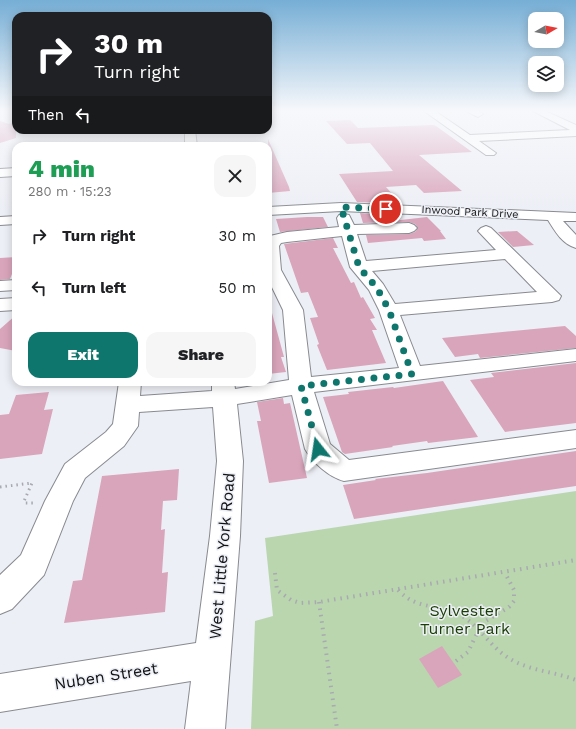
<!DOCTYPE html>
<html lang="en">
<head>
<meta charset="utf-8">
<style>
	:root { --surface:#fff; --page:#f6f6f6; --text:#202124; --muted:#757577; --accent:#0f766e }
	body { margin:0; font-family:"Work Sans",sans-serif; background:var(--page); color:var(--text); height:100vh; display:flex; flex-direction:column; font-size:15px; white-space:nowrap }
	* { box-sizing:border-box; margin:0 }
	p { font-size:13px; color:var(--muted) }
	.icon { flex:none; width:22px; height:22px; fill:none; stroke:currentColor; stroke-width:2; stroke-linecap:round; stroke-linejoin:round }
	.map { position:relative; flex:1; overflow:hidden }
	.drawer { position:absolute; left:12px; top:142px; width:260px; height:244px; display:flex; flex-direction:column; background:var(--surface); border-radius:12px; box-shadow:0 2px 10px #0003 }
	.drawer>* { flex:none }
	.guide { position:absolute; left:12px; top:12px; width:260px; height:122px; border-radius:12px; box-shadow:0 2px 10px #0003; background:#202124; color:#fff; overflow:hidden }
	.needle { width:26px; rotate:80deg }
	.controls { position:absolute; left:528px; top:12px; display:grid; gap:8px }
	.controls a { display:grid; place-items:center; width:36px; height:36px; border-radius:8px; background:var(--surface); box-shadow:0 2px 10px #0003; font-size:20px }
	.pin { position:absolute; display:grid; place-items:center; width:34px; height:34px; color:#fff; margin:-17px; border:2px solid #fff; border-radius:50%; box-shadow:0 1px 4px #0007 }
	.me { position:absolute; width:44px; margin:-22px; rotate:345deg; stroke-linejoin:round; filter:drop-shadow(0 0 3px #0008) }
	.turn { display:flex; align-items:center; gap:14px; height:84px; padding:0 16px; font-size:18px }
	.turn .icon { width:52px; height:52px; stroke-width:2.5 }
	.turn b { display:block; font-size:28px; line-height:34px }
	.then { display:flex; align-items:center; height:38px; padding:0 16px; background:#0003; gap:8px; font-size:15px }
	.round { display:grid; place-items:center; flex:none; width:42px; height:42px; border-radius:12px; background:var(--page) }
	.summary { display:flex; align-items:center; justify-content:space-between; height:68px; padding:0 16px }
	h1 { font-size:24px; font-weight:800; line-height:30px; color:#1e9e55 }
	.button { display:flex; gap:8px; margin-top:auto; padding:8px 16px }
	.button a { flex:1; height:46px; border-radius:12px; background:var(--accent); color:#fff; font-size:16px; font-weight:800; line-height:46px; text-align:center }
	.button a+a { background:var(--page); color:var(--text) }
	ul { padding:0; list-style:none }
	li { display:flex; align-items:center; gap:12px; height:52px; padding:0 16px }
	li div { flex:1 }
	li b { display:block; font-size:15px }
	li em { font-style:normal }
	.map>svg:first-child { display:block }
	.green { fill:#bad6af }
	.building { fill:#d9a5bb }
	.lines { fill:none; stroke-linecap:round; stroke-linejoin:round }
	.minor-casing { stroke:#888a90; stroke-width:2 }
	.path-far1 { stroke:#a9aab0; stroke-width:3; stroke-dasharray:1.5 4; stroke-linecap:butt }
	.path { stroke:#a9aab0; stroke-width:4; stroke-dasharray:1.5 5; stroke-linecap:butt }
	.minor { fill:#fff; fill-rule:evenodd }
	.route { stroke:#0f766e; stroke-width:7; stroke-dasharray:0 12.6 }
	.labels { text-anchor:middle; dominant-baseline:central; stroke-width:3; stroke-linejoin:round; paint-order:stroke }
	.far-street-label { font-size:11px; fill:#111214; stroke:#edeff6 }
	.near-street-label { font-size:16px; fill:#111214; stroke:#edeff6 }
	.near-park-label { font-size:16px; fill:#183d00; stroke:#edeff6 }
</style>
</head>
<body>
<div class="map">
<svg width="576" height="729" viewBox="0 0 576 729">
	<rect width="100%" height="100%" fill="#edeff6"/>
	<polygon class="green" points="576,491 576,729 251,729 255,621 273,616 265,538"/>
	<g class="building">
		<polygon points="350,120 358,128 433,125 436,126 472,152 419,155 462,191 424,193 416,185 386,187 393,195 381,196 384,203 357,202 339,174 393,171 370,143 347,144 326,121"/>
		<polygon points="0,121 9,124 16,122 16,138 0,143"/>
		<polygon points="268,139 289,187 290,191 268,193"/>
		<polygon points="360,213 389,215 392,221 427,217 441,231 440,231 446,239 424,241 422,238 368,243 366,235 409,234 415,232 418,228 415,224 409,222 363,223"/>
		<polygon points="307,217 323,217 328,227 280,232 276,219"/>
		<polygon points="517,231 534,245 513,247 498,232"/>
		<polygon points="333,238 338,248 333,248 351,283 354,282 361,298 363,297 375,318 370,319 377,330 372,330 386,363 327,370 317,345 319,344 310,318 318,317 308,292 301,293 284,244"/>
		<polygon points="16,257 16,273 12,274 10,279 0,280 0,258"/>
		<polygon points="268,313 272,313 284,357 281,357 286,372 268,374"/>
		<polygon points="16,315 16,351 0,348 0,329"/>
		<polygon points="565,326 576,336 576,348 480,358 478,354 455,357 442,338"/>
		<polygon points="576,363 576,423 505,432 470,380 494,377 491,373"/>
		<polygon points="443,381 478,437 428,443 427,441 392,446 393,447 345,454 342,452 323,397 349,394 348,392 393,387 394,388"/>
		<polygon points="49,392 44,410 53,409 42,454 0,459 0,415 9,414 16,395"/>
		<polygon points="283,398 284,404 290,403 307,478 269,483 257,421 261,421 257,402"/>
		<polygon points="576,451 576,486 354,519 343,485 376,480 375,479 427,473"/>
		<polygon points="179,469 177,500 163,501 161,530 165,529 162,573 168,572 165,612 64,623 73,581 82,580 102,476"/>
		<polygon points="442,646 462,675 438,688 419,659"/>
	</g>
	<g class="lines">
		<g class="minor-casing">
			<g id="minor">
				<polygon points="424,111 435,111 470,135 570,130 533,111 545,111 576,125 576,136 479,141 496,153 494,155 486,155"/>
				<polygon points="466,111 478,111 483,114 478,117"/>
				<polygon points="185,130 195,130 197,146 185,146"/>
				<polygon points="16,168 16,176 0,177 0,169"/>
				<path d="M341,203L576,213V221H563L576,235V248C562,244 555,231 548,220L341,211L268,215V207Z"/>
				<path d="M344,214L349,215L354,225L409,223L414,225L417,228L414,231L409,233L357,234L366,261L496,250L478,231L481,228L486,226L491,228L561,296L559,300L552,302L400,315L420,366L576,349V361L314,392L330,444L349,460L576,430V448L344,481C329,477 313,463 305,449L292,395L237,404L243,461L240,536L225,729H185L191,681L0,712V674L196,643L210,536L217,461L213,407L139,412L138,426L124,446L85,478L73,501L44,575L12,609L0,614V575L21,555L45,501L65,464L106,432L113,424L119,382H141L140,396L212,391V382H234L235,389L289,380L283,310L268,279V239L270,236L287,232L339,227L337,218L339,215ZM342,236L350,267L369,290L379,310L399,368L311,377L303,310L281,270L279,246L281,243L287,242ZM505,259L537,292L395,304L383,284L372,271Z"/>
				<polygon points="16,216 16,224 0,225 0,217"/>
				<polygon points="16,280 16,290 0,291 0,281"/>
				<polygon points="16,298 16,310 0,311 0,299"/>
			</g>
		</g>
		<polyline class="path-far1" points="0,487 32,483 24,501 25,503 36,503"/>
		<g class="path">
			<polyline points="275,573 277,590 291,600 300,603 319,602 576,560"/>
			<path d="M398,590C419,612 439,602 462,616C479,626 490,646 507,657C528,671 553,671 576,680"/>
			<polyline points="319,602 337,729"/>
			<polyline points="456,661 468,652 479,629 484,622 509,607 514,601 514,590 505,573"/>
		</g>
		<use href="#minor" class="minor"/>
	</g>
	<linearGradient id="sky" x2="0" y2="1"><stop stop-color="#76aed5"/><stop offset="0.52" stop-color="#f7f8fb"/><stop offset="1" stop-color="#f7f8fb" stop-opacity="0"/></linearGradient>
	<rect width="576" height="213" fill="url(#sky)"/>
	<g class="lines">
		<polyline class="route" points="318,449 301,386 412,374 389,310 377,288 359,267 341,207 386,209"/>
	</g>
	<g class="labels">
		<g class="far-street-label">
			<text transform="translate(470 212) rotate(3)">Inwood Park Drive</text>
		</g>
		<g class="near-street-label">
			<text transform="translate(222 556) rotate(-85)">West Little York Road</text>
			<text transform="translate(106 676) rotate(-9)">Nuben Street</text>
		</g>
		<g class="near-park-label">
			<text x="465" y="610">Sylvester<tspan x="465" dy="18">Turner Park</tspan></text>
		</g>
	</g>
</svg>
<div class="controls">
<a><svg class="needle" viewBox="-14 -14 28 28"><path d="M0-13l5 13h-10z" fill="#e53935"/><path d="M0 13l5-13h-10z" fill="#757577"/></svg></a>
<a><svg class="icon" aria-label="layers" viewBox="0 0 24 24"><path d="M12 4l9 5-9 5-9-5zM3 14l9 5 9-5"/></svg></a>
</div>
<div class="pin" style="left:386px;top:209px;background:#d93025"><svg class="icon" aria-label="arrive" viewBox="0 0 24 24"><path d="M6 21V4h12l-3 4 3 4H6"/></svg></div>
<svg class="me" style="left:318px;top:449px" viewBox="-20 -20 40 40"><path d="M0-17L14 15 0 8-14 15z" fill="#0f766e" stroke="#fff" stroke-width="4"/></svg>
<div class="guide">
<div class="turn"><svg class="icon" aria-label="right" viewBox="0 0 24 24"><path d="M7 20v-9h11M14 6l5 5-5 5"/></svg><div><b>30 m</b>Turn right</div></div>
<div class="then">Then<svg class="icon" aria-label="left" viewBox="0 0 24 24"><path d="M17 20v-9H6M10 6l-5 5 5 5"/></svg></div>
</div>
<section class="drawer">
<div class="summary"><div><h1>4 min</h1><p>280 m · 15:23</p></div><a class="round"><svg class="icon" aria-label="close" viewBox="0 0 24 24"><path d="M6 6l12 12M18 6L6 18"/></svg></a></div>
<ul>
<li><svg class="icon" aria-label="right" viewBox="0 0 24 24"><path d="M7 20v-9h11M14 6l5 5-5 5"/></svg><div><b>Turn right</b></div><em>30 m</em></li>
<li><svg class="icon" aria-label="left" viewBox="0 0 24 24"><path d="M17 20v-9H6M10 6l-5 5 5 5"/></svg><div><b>Turn left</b></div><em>50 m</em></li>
</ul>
<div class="button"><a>Exit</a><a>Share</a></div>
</section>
</div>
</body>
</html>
